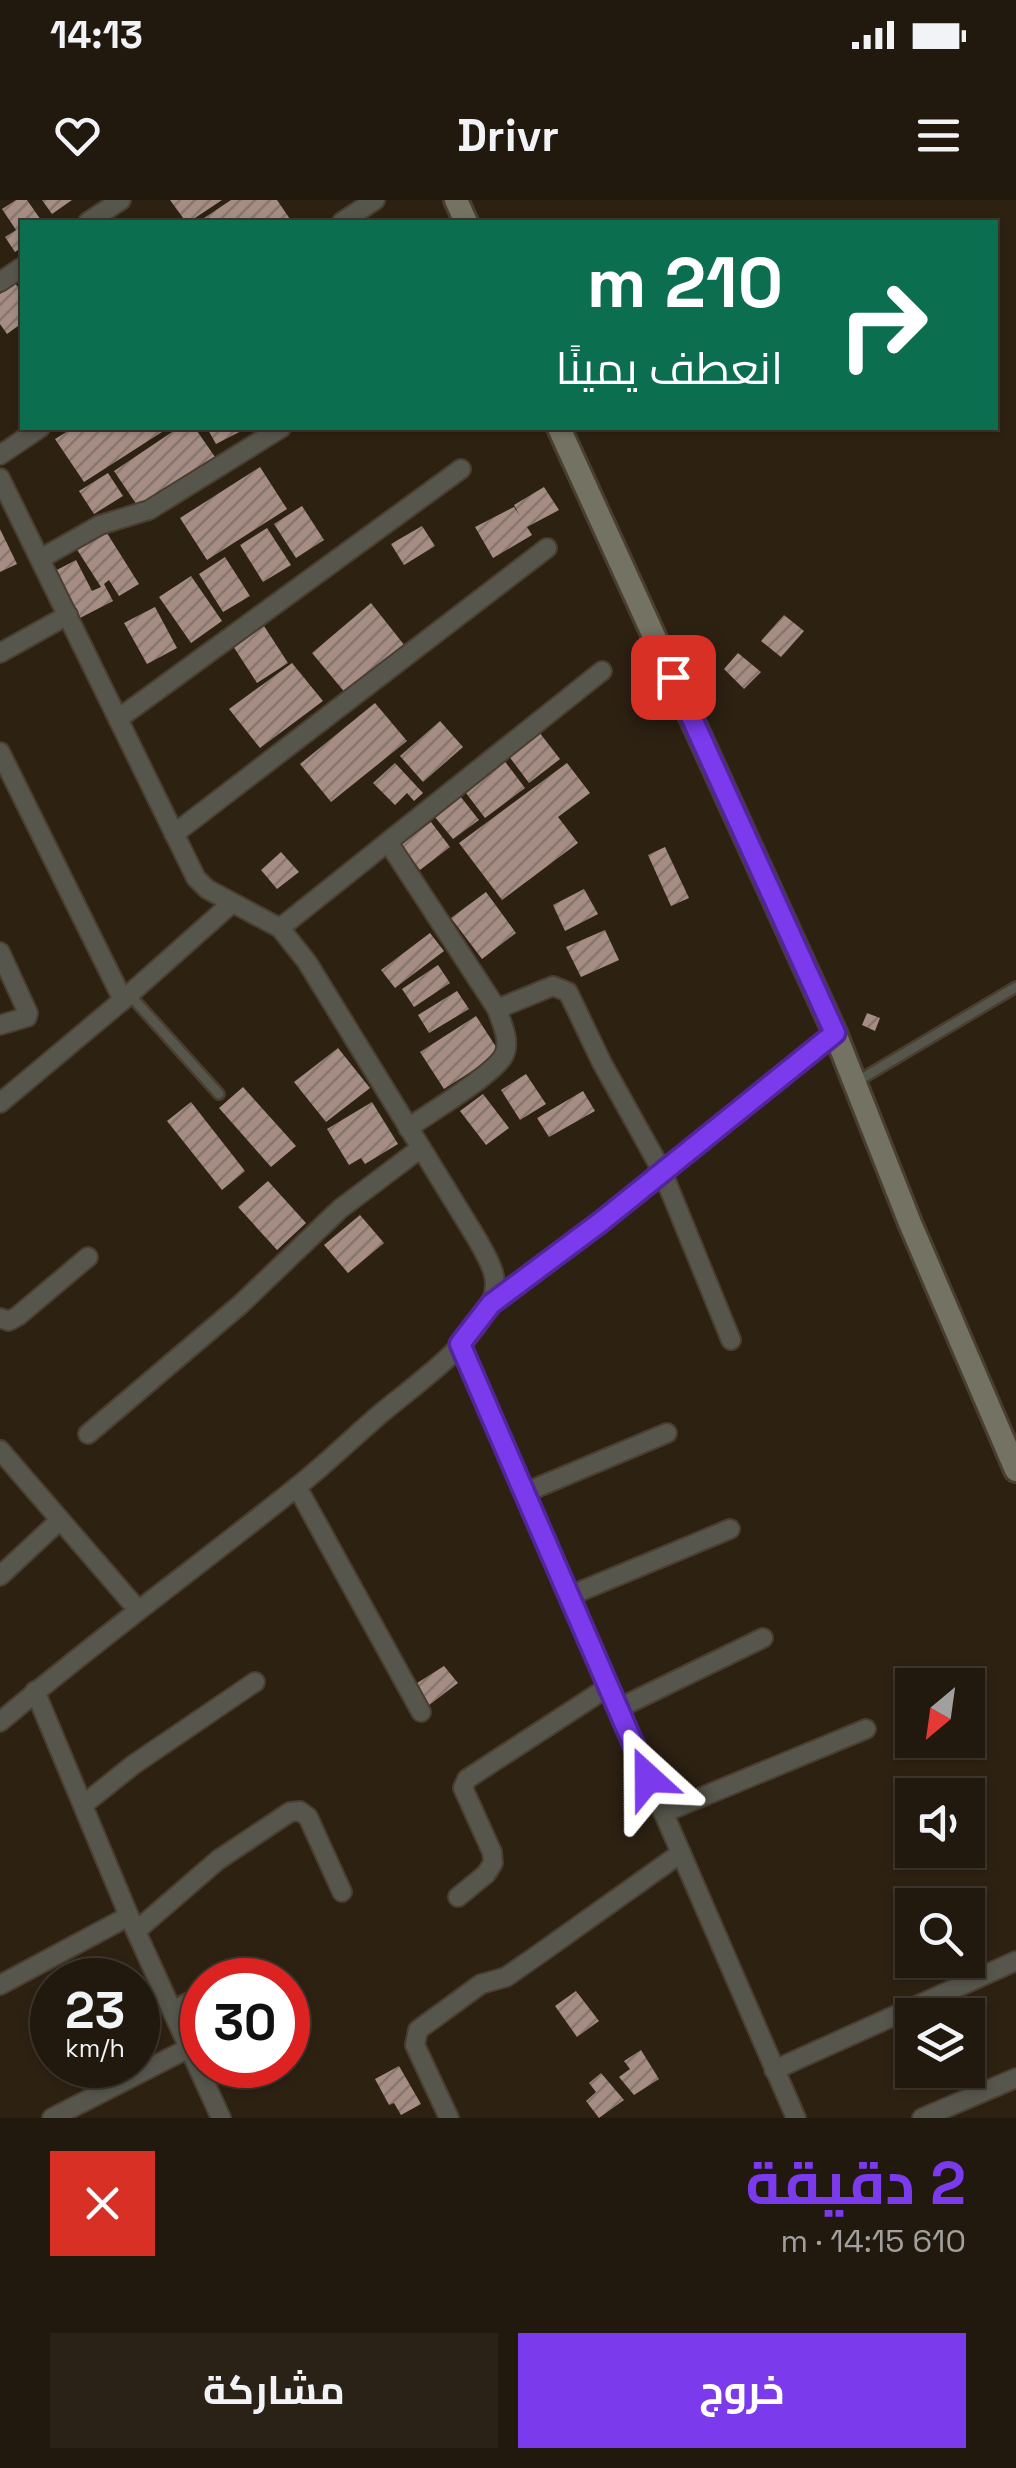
<!DOCTYPE html>
<html lang="ar">
<head>
<meta charset="utf-8">
<style>
	:root { --surface:#22190e; --page:#2a2217; --text:#f1f3f6; --muted:#a2a09e; --line:#3f382e; --accent:#7c3aed }
	body { margin:0; font-family:"Space Grotesk",Cairo,sans-serif; background:var(--page); color:var(--text); direction:rtl; height:100vh; display:flex; flex-direction:column; font-size:38px; white-space:nowrap }
	* { box-sizing:border-box; margin:0 }
	p { font-size:32px; color:var(--muted) }
	.icon { flex:none; width:55px; height:55px; fill:none; stroke:currentColor; stroke-width:2; stroke-linecap:round; stroke-linejoin:round }
	.map { position:relative; height:1918px; overflow:hidden; direction:ltr }
	.panel { display:flex; flex-direction:column; background:var(--surface); flex:1 }
	.panel>* { flex:none }
	.hud { position:absolute; left:20px; top:20px; width:978px; height:210px; border-radius:0px; box-shadow:0 2px 8px #0004,0 0 0 2px var(--line); direction:rtl; background:#0b6e4f; color:#fff; overflow:hidden }
	.needle { width:65px; rotate:209deg }
	.buttons { position:absolute; left:895px; top:1468px; display:grid; gap:20px }
	.buttons a { display:grid; place-items:center; width:90px; height:90px; border-radius:0px; background:var(--surface); box-shadow:0 2px 8px #0004,0 0 0 2px var(--line); font-size:50px }
	.speed { position:absolute; left:30px; top:1758px; display:flex; gap:20px; font-size:50px; font-weight:700; text-align:center }
	.speed>* { display:grid; place-content:center; width:130px; height:130px; border-radius:50%; background:var(--surface); box-shadow:0 2px 8px #0004,0 0 0 2px var(--line); line-height:1 }
	.speed small { font-size:25px; font-weight:400 }
	.speed .limit { border:15px solid #d22; background:#fff; color:#111 }
	.pin { position:absolute; display:grid; place-items:center; width:85px; height:85px; color:#fff; margin:-42px; border-radius:20px; box-shadow:0 5px 15px #0006 }
	.me { position:absolute; width:110px; margin:-55px; rotate:336deg; stroke-linejoin:round; filter:drop-shadow(0 0 8px #0008) }
	.turn { display:flex; align-items:center; gap:35px; height:210px; padding:0 50px; font-size:45px }
	.turn .icon { width:130px; height:130px; stroke-width:2.5 }
	.turn b { display:block; font-size:70px; line-height:85px }
	.round { display:grid; place-items:center; flex:none; width:105px; height:105px; border-radius:0px; background:var(--page) }
	.overview { display:flex; align-items:center; justify-content:space-between; height:170px; padding:0 50px }
	h1 { font-size:60px; font-weight:700; line-height:75px; color:var(--accent) }
	.primary-button { display:flex; gap:20px; margin-top:auto; padding:20px 50px }
	.primary-button a { flex:1; height:115px; border-radius:0px; background:var(--accent); color:#fff; font-size:40px; font-weight:700; line-height:115px; text-align:center }
	.primary-button a+a { background:var(--page); color:var(--text) }
	.status { display:flex; justify-content:space-between; align-items:center; height:70px; padding:0 50px; background:var(--surface); direction:ltr }
	.status svg { height:28px; fill:currentColor }
	header { display:flex; justify-content:space-between; align-items:center; height:130px; padding:0 50px; background:var(--surface); font-size:45px; font-weight:700 }
	.map>svg:first-child { display:block }
	.building { fill:url(#building-hatch) }
	.lines { fill:none; stroke-linecap:round; stroke-linejoin:round }
	.lane-casing { stroke:#493e2f; stroke-width:14 }
	.street-casing { stroke:#493e2f; stroke-width:22 }
	.secondary-casing { stroke:#493e2f; stroke-width:28 }
	.lane { stroke:#56564d; stroke-width:9 }
	.street { stroke:#56564d; stroke-width:18 }
	.secondary { stroke:#737263; stroke-width:22 }
	.route-casing { stroke:#51269a; stroke-width:25 }
	.route { stroke:#7c3aed; stroke-width:18 }
</style>
</head>
<body>
<div class="status"><b>14:13</b><svg viewBox="0 0 49 12"><path d="M0 12V9h3v3zM5 12V6h3v6zM10 12V3h3v9zM15 12V0h3v12zM26 1h20v11H26zM47 4h2v5h-2z"/></svg></div>
<header><svg class="icon" aria-label="menu" viewBox="0 0 24 24"><path d="M4 6h16M4 12h16M4 18h16"/></svg>Drivr<svg class="icon" aria-label="heart" viewBox="0 0 24 24"><path d="M12 20l-8-8c-3-5 5-10 8-4 3-6 11-1 8 4z"/></svg></header>
<div class="map">
<svg width="1016" height="1918" viewBox="0 0 1016 1918">
	<defs>
		<pattern id="building-hatch" width="6" height="6" patternUnits="userSpaceOnUse" patternTransform="scale(2.5)"><rect width="6" height="6" fill="#a58d84"/><path d="M-1 1l2-2M0 6l6-6M5 7l2-2" fill="none" stroke="#87766f"/></pattern>
	</defs>
	<rect width="100%" height="100%" fill="#2d2112"/>
	<g class="building">
		<polygon points="16,0 27,0 41,20 22,22 22,47 15,52 5,37 16,30 2,9"/>
		<polygon points="42,0 72,0 52,14"/>
		<polygon points="170,0 222,0 189,22 186,22"/>
		<polygon points="231,0 277,0 292,22 198,22"/>
		<polygon points="15,83 22,93 22,123 7,134 0,124 0,94"/>
		<polygon points="73,228 159,228 162,232 84,282 55,239"/>
		<polygon points="178,228 195,228 215,257 139,308 114,271"/>
		<polygon points="207,228 247,228 216,244"/>
		<polygon points="260,267 287,309 207,360 180,318"/>
		<polygon points="108,273 123,296 94,314 79,291"/>
		<polygon points="544,287 559,310 527,327 532,335 493,358 475,327 514,307 520,316 514,305"/>
		<polygon points="302,306 324,340 296,358 274,324"/>
		<polygon points="422,326 435,346 404,365 391,344"/>
		<polygon points="267,328 291,365 263,382 240,345"/>
		<polygon points="0,329 17,364 0,372"/>
		<polygon points="105,330 139,384 119,396 109,380 104,384 113,401 78,419 53,372 76,360 92,391 101,387 76,348"/>
		<polygon points="225,357 250,396 223,412 199,374"/>
		<polygon points="191,376 222,421 191,443 159,397"/>
		<polygon points="371,403 405,446 347,495 312,453"/>
		<polygon points="155,407 177,448 147,464 124,423"/>
		<polygon points="784,415 804,431 781,457 761,441"/>
		<polygon points="264,426 288,463 257,483 233,446"/>
		<polygon points="738,453 761,472 744,489 724,469"/>
		<polygon points="292,463 323,501 260,548 229,509"/>
		<polygon points="375,503 407,541 331,602 300,564"/>
		<polygon points="440,521 463,547 423,582 400,556"/>
		<polygon points="539,532 560,559 529,583 508,555"/>
		<polygon points="503,559 525,588 485,618 463,589"/>
		<polygon points="395,563 423,593 414,601 407,593 395,605 373,583"/>
		<polygon points="567,563 590,593 558,617 578,643 502,700 459,643"/>
		<polygon points="460,596 479,620 453,639 434,616"/>
		<polygon points="431,622 450,647 420,670 401,644"/>
		<polygon points="665,647 689,698 671,706 648,655"/>
		<polygon points="281,652 299,672 277,689 261,670"/>
		<polygon points="584,689 598,714 565,731 553,705"/>
		<polygon points="486,692 516,733 482,759 451,718"/>
		<polygon points="605,730 619,760 581,777 566,747"/>
		<polygon points="430,733 444,751 395,788 381,770"/>
		<polygon points="438,765 450,783 414,807 402,789"/>
		<polygon points="457,791 469,809 429,833 418,815"/>
		<polygon points="867,813 880,818 875,831 862,825"/>
		<polygon points="476,816 500,853 444,889 420,852"/>
		<polygon points="338,848 370,888 326,922 294,882"/>
		<polygon points="526,874 546,904 520,920 501,890"/>
		<polygon points="243,887 296,946 271,967 219,908"/>
		<polygon points="583,891 595,911 549,937 537,918"/>
		<polygon points="483,894 509,928 486,945 460,911"/>
		<polygon points="191,902 245,971 222,990 167,921"/>
		<polygon points="372,902 398,944 365,964 361,958 349,965 327,929"/>
		<polygon points="268,981 306,1023 277,1050 238,1007"/>
		<polygon points="360,1015 384,1043 348,1073 324,1045"/>
		<polygon points="444,1466 458,1483 428,1506 414,1485"/>
		<polygon points="912,1742 912,1760 942,1760 946,1768 913,1780 900,1747"/>
		<polygon points="576,1791 599,1821 577,1837 555,1806"/>
		<polygon points="641,1850 659,1879 634,1895 619,1877 630,1869 624,1861"/>
		<polygon points="399,1866 421,1904 401,1915 394,1903 389,1905 375,1879"/>
		<polygon points="601,1873 624,1900 599,1918 586,1901 596,1892 589,1883"/>
	</g>
	<g class="lines">
		<g class="lane-casing">
			<g id="lane">
				<polyline points="129,794 219,894"/>
				<polyline points="856,882 1016,787"/>
				<polyline points="225,1780 242,1771"/>
				<polyline points="170,1807 202,1791"/>
			</g>
		</g>
		<g class="street-casing">
			<g id="street">
				<polyline points="88,22 121,0"/>
				<polyline points="342,22 375,0"/>
				<polyline points="0,82 22,67"/>
				<polyline points="0,255 40,228"/>
				<path d="M0,278L196,678L207,689L280,728L307,762L477,1039C488,1059 502,1079 491,1102C469,1149 417,1183 379,1215C350,1240 323,1267 293,1290C196,1368 95,1441 0,1522"/>
				<polyline points="40,359 100,325 149,310 281,228"/>
				<polyline points="0,453 68,415"/>
				<polyline points="118,519 461,269"/>
				<polyline points="0,552 123,800"/>
				<polyline points="174,634 547,348"/>
				<path d="M388,642L497,809C501,822 511,841 504,855C495,874 428,914 408,928"/>
				<polyline points="280,728 602,471"/>
				<polyline points="0,752 28,813 27,817 0,825"/>
				<polyline points="497,809 553,786 568,792 602,863 662,971 731,1140"/>
				<polyline points="0,903 123,800 232,703"/>
				<polyline points="491,1103 602,1021 835,833"/>
				<polyline points="0,1118 9,1121 18,1116 88,1057"/>
				<polyline points="460,1144 796,1918"/>
				<polyline points="88,1234 241,1104 340,1009 421,948"/>
				<polyline points="0,1250 138,1410"/>
				<polyline points="297,1287 421,1512"/>
				<polyline points="524,1293 667,1233"/>
				<polyline points="0,1376 59,1321"/>
				<polyline points="569,1396 730,1329"/>
				<polyline points="35,1491 129,1716 221,1918"/>
				<polyline points="617,1509 763,1438"/>
				<polyline points="83,1605 133,1565 255,1482"/>
				<polyline points="663,1613 866,1529"/>
				<polyline points="458,1697 486,1674 493,1663 492,1652 463,1588 467,1579 608,1487"/>
				<polyline points="136,1731 218,1660 290,1612 300,1611 308,1617 342,1692"/>
				<polyline points="0,1785 129,1716"/>
				<polyline points="774,1870 1016,1761"/>
				<polyline points="52,1918 189,1848"/>
				<polyline points="449,1918 415,1845 418,1830 481,1784 506,1777 542,1752 681,1653"/>
				<polyline points="922,1918 1016,1878"/>
			</g>
		</g>
		<g class="secondary-casing">
			<g id="secondary">
				<polyline points="456,0 466,22"/>
				<polyline points="559,228 835,833 910,1023 1016,1270"/>
			</g>
		</g>
		<use href="#lane" class="lane"/>
		<use href="#street" class="street"/>
		<use href="#secondary" class="secondary"/>
	</g>
	<g class="lines">
		<g class="route-casing">
			<polyline id="route" points="648,1578 460,1144 491,1104 602,1021 835,833 673,477"/>
		</g>
		<use href="#route" class="route"/>
	</g>
</svg>
<div class="buttons">
<a><svg class="needle" viewBox="-14 -14 28 28"><path d="M0-13l5 13h-10z" fill="#e53935"/><path d="M0 13l5-13h-10z" fill="#a2a09e"/></svg></a>
<a><svg class="icon" aria-label="sound" viewBox="0 0 24 24"><path d="M4 9h4l5-4v14l-5-4H4zM17 9q2 3 0 6"/></svg></a>
<a><svg class="icon" aria-label="search" viewBox="0 0 24 24"><circle cx="10" cy="10" r="6"/><path d="M15 15l6 6"/></svg></a>
<a><svg class="icon" aria-label="layers" viewBox="0 0 24 24"><path d="M12 4l9 5-9 5-9-5zM3 14l9 5 9-5"/></svg></a>
</div>
<div class="speed"><div>23<small>km/h</small></div><div class="limit">30</div></div>
<div class="pin" style="left:673px;top:477px;background:#d93025"><svg class="icon" aria-label="arrive" viewBox="0 0 24 24"><path d="M6 21V4h12l-3 4 3 4H6"/></svg></div>
<svg class="me" style="left:648px;top:1578px" viewBox="-20 -20 40 40"><path d="M0-17L14 15 0 8-14 15z" fill="#7c3aed" stroke="#fff" stroke-width="4"/></svg>
<div class="hud">
<div class="turn"><svg class="icon" aria-label="right" viewBox="0 0 24 24"><path d="M7 20v-9h11M14 6l5 5-5 5"/></svg><div><b>210 m</b>انعطف يمينًا</div></div>
</div>
</div>
<section class="panel">
<div class="overview"><div><h1>2 دقيقة</h1><p>610 m · 14:15</p></div><a class="round" style="background:#d93025;color:#fff"><svg class="icon" aria-label="close" viewBox="0 0 24 24"><path d="M6 6l12 12M18 6L6 18"/></svg></a></div>
<div class="primary-button"><a>خروج</a><a>مشاركة</a></div>
</section>
</body>
</html>
